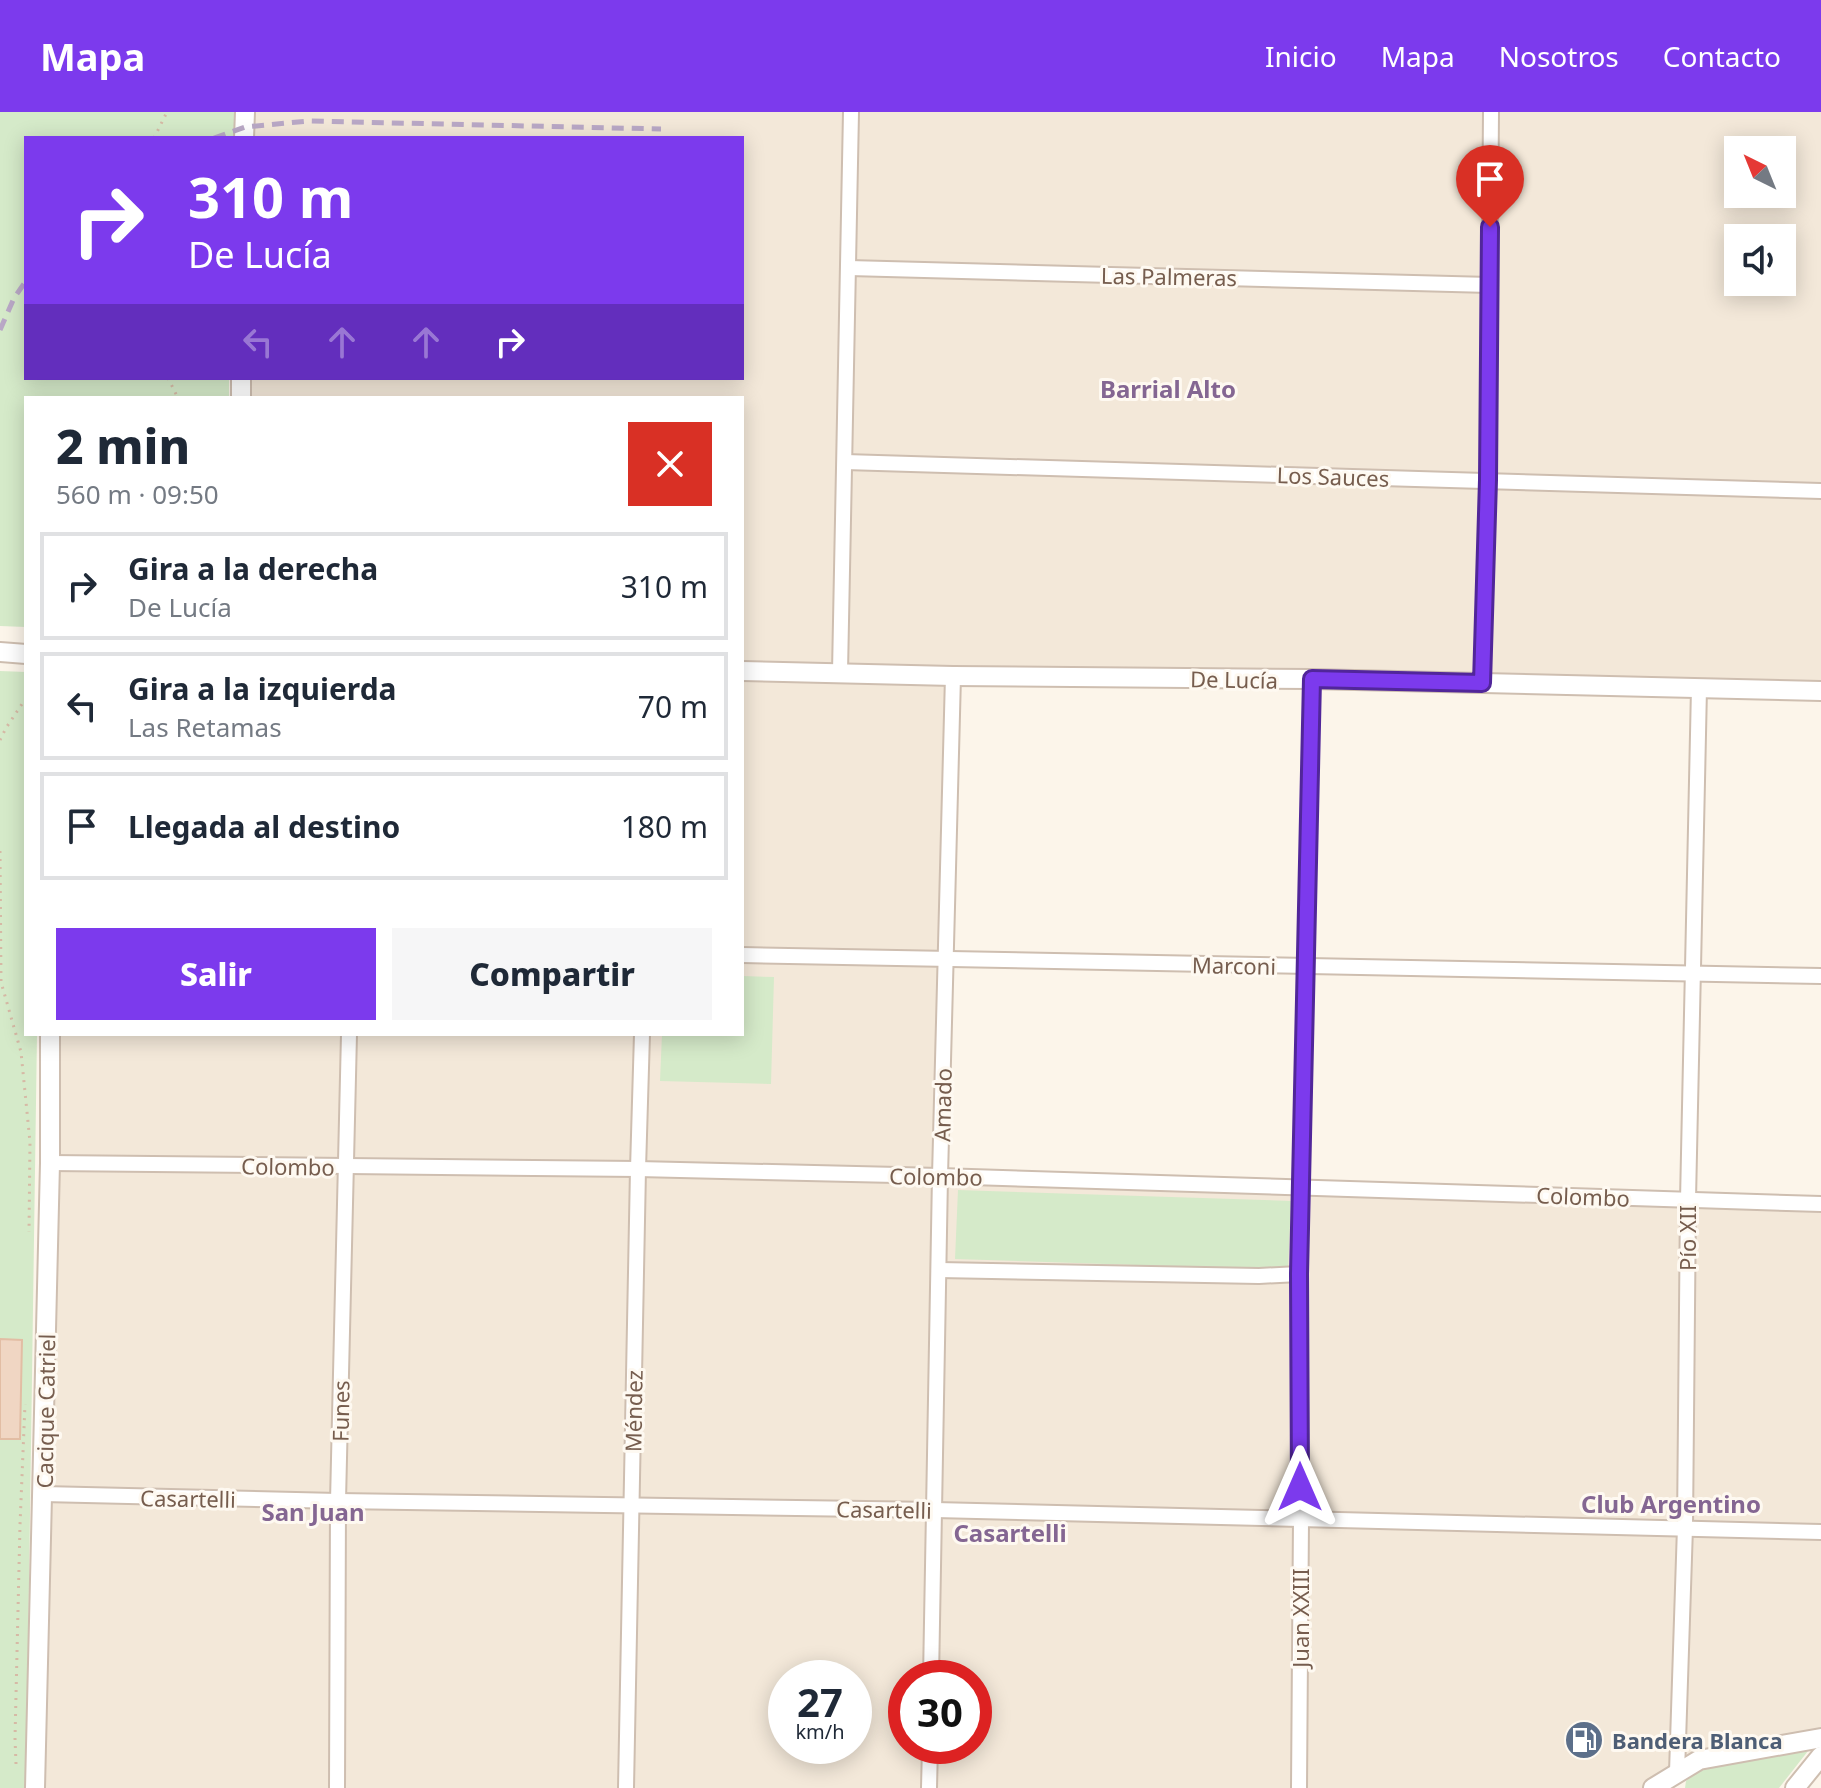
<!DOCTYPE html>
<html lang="es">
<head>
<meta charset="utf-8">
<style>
	:root { --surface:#fff; --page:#f6f6f7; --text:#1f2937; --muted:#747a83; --line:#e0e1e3; --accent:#7c3aed }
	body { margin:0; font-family:"Noto Sans",sans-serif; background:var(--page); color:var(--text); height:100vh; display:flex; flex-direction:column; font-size:30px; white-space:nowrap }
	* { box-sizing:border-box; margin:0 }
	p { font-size:26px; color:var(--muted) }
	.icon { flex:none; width:44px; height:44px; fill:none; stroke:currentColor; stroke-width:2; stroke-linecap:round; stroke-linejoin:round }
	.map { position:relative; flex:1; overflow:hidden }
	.sheet { position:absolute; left:24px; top:284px; width:720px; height:640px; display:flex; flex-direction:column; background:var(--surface); border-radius:0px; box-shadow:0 4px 20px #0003 }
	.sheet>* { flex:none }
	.top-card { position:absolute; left:24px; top:24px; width:720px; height:244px; border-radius:0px; box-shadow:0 4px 20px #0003; background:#7c3aed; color:#fff; overflow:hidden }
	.needle { width:52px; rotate:317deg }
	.controls { position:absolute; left:1724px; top:24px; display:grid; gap:16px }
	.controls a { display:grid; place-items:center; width:72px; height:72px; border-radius:0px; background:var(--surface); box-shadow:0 4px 20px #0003; font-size:40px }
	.speed { position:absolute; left:768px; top:1548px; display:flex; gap:16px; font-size:40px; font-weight:700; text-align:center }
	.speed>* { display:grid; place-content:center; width:104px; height:104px; border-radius:50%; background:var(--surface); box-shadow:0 4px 20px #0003; line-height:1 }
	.speed small { font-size:20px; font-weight:400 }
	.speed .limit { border:12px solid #d22; background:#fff; color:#111 }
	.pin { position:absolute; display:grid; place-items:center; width:68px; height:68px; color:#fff; margin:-82px -34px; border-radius:50% 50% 50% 0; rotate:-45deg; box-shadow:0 0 8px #0007 }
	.pin .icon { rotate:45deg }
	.me { position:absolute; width:88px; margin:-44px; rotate:0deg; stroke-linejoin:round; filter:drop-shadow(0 0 6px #0008) }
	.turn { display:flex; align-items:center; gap:28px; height:168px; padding:0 32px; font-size:36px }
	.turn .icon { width:104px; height:104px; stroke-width:2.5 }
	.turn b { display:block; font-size:56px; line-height:68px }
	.lanes { display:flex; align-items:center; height:76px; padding:0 32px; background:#0003; justify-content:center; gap:40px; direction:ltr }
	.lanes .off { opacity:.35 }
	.round { display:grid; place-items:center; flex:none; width:84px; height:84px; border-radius:0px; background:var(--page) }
	.head { display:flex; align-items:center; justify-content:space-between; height:136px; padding:0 32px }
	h1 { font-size:48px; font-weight:800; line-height:60px }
	.button { display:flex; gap:16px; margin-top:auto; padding:16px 32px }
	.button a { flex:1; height:92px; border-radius:0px; background:var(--accent); color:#fff; font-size:32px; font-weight:800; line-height:92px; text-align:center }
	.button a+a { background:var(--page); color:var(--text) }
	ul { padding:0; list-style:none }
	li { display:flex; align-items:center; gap:24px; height:108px; margin:0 16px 12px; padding:0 16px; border:4px solid var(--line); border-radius:0px }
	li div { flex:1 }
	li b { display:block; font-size:30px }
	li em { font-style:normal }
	header { display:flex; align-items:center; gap:48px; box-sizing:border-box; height:112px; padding:0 40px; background:var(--accent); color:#fff }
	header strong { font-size:38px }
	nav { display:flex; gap:44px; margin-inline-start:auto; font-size:28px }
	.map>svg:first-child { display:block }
	.residential { fill:#f3e8d9; fill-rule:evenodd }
	.green { fill:#d5eac9 }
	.building { fill:#f0d6c3; stroke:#e2bda4; stroke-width:2 }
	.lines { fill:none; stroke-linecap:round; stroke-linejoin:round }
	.minor-casing { stroke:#cebeb0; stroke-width:18 }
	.tertiary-casing { stroke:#cebeb0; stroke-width:22 }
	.path { stroke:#d6b9a5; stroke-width:3; stroke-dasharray:2 6; stroke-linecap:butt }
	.minor { stroke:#fff; stroke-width:14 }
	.tertiary { stroke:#fff; stroke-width:18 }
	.rail { stroke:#b9a8c6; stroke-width:5; stroke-dasharray:12 8; stroke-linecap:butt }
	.route-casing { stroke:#51269a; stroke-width:20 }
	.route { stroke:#7c3aed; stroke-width:14 }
	.labels { text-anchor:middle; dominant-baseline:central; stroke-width:6; stroke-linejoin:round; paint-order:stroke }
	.street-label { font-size:22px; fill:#765d4e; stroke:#fef9f1 }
	.service-label { font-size:22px; font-weight:bold; fill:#4e5e75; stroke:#fef9f1; text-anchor:start }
	.neighbourhood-label { font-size:24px; font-weight:bold; fill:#846692; stroke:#fef9f1 }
</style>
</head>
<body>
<header>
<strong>Mapa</strong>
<nav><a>Inicio</a><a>Mapa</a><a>Nosotros</a><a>Contacto</a></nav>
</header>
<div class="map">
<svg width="1821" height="1676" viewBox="0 0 1821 1676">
	<rect width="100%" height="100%" fill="#fcf5ea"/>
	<path class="residential" d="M245,0H1821V579L953,564L940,1063L1821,1092V1626L1699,1648L1653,1676H35L50,922H742V286H241V266H742V26H244ZM1738,38H1782V82H1738ZM1738,126H1782V170H1738ZM786,1566H854V1634H786ZM906,1566H974V1634H906Z"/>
	<g class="green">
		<polygon points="0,0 234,0 234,26 26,26 26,266 229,266 229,286 26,286 26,515 0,514"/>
		<polygon points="0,559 26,560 26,922 37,922 26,1676 0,1676"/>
		<polygon points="742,864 774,865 771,972 660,969 662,922 742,922"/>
		<polygon points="958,1078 1291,1089 1288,1158 955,1147"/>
		<polygon points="1808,1639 1779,1676 1685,1676 1686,1669 1704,1655"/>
	</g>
	<polygon class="building" points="0,1227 22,1228 20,1327 0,1327"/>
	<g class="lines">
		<g class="minor-casing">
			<g id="minor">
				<polyline points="849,156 1490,173"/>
				<polyline points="845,350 1821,379"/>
				<polyline points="840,560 851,0"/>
				<polyline points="1482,571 1488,368 1491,0"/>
				<polyline points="742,843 1821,864"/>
				<polyline points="50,1051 638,1057 940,1064 1821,1092"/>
				<polyline points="939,1158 1259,1164 1299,1162"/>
				<polyline points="43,1382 338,1389 935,1398 1821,1420"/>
				<polyline points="931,1566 940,1064 953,564"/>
				<polyline points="1677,1660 1685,1415 1688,1088 1699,576"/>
				<polyline points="337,1676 338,1389 349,922"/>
				<polyline points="626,1676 638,1057 642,922"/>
				<polyline points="929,1676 930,1634"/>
				<polyline points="1299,1676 1301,1407 1299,1162 1312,567"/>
			</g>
		</g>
		<g class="tertiary-casing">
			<g id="tertiary">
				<polyline points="244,26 245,0"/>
				<polyline points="241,286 241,266"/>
				<polyline points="0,540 26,542"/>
				<polyline points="742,559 953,564 1312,567 1821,579"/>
				<polyline points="35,1676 50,1051 50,922"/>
				<polyline points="1653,1676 1699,1648 1821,1626"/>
				<polyline points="1795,1676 1821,1644"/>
			</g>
		</g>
		<g class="path">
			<polyline points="154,26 167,0"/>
			<polyline points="168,266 178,286"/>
			<polyline points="0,628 6,616 26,586"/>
			<polyline points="0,739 1,870 21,940 30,1030 29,1120"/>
			<polyline points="16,1652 15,1626 20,1413 25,1292"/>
		</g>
		<use href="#minor" class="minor"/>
		<use href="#tertiary" class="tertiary"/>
		<g class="rail">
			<polyline points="214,26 245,15 308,9 661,17"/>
			<polyline points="0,218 14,186 26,169"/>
		</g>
	</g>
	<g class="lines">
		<g class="route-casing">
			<polyline id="route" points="1300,1375 1299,1162 1312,567 1482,571 1488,368 1490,115"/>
		</g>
		<use href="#route" class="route"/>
	</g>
	<defs>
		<g id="fuel-disc" transform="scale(2)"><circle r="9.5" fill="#5c6f8a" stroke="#fef9f1"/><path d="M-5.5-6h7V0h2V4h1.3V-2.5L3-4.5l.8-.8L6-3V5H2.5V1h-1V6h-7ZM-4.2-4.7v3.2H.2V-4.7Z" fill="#fff"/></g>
	</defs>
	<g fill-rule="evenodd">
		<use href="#fuel-disc" x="1584" y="1628"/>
	</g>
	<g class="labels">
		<g class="street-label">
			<text transform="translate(1169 164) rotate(1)">Las Palmeras</text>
			<text transform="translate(1333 364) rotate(2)">Los Sauces</text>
			<text transform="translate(1234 567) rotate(1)">De Lucía</text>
			<text transform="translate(1234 853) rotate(1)">Marconi</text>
			<text transform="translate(942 993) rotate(-89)">Amado</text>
			<text transform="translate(288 1054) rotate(1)">Colombo</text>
			<text transform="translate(936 1064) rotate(1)">Colombo</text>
			<text transform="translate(1583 1084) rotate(2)">Colombo</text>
			<text transform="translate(1687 1126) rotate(-90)">Pío XII</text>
			<text transform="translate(45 1299) rotate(-89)">Cacique Catriel</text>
			<text transform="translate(340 1299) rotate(-89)">Funes</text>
			<text transform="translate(633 1299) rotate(-89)">Méndez</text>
			<text transform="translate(188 1386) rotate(1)">Casartelli</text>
			<text transform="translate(884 1397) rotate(1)">Casartelli</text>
			<text transform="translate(1300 1506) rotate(-90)">Juan XXIII</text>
		</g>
		<g class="service-label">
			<text x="1612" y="1628">Bandera Blanca</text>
		</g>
		<g class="neighbourhood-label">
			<text x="1168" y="276">Barrial Alto</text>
			<text x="1671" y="1391">Club Argentino</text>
			<text x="313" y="1399">San Juan</text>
			<text x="1010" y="1420">Casartelli</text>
		</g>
	</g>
</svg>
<div class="controls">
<a><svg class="needle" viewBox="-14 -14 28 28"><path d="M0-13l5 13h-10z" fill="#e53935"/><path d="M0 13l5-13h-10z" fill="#747a83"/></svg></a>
<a><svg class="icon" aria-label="sound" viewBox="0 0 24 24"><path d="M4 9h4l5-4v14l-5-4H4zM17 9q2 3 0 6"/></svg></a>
</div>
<div class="speed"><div>27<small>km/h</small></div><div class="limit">30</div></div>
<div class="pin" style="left:1490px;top:115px;background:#d93025"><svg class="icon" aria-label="arrive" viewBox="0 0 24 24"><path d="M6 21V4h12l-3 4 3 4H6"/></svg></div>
<svg class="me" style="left:1300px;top:1375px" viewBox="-20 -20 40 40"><path d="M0-17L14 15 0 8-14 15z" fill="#7c3aed" stroke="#fff" stroke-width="4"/></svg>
<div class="top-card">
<div class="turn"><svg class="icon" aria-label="right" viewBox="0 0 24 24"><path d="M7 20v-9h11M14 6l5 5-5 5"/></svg><div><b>310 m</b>De Lucía</div></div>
<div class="lanes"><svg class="icon off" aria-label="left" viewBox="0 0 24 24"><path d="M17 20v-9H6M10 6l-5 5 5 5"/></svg><svg class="icon off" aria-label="ahead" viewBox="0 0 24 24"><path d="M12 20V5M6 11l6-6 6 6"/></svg><svg class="icon off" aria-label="ahead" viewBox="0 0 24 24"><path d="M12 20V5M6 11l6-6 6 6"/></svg><svg class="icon" aria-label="right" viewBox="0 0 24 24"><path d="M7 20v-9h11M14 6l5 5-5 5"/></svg></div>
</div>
<section class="sheet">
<div class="head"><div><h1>2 min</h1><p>560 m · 09:50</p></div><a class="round" style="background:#d93025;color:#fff"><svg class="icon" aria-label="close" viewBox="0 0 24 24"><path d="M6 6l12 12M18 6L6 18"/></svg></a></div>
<ul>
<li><svg class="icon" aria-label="right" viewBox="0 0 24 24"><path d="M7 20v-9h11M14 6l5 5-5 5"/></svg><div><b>Gira a la derecha</b><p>De Lucía</p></div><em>310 m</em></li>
<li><svg class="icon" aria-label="left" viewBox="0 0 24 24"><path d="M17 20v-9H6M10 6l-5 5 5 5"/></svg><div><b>Gira a la izquierda</b><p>Las Retamas</p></div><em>70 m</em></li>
<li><svg class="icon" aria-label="arrive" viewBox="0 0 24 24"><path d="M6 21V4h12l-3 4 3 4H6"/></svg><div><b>Llegada al destino</b></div><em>180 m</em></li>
</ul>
<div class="button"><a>Salir</a><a>Compartir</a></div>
</section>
</div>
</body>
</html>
